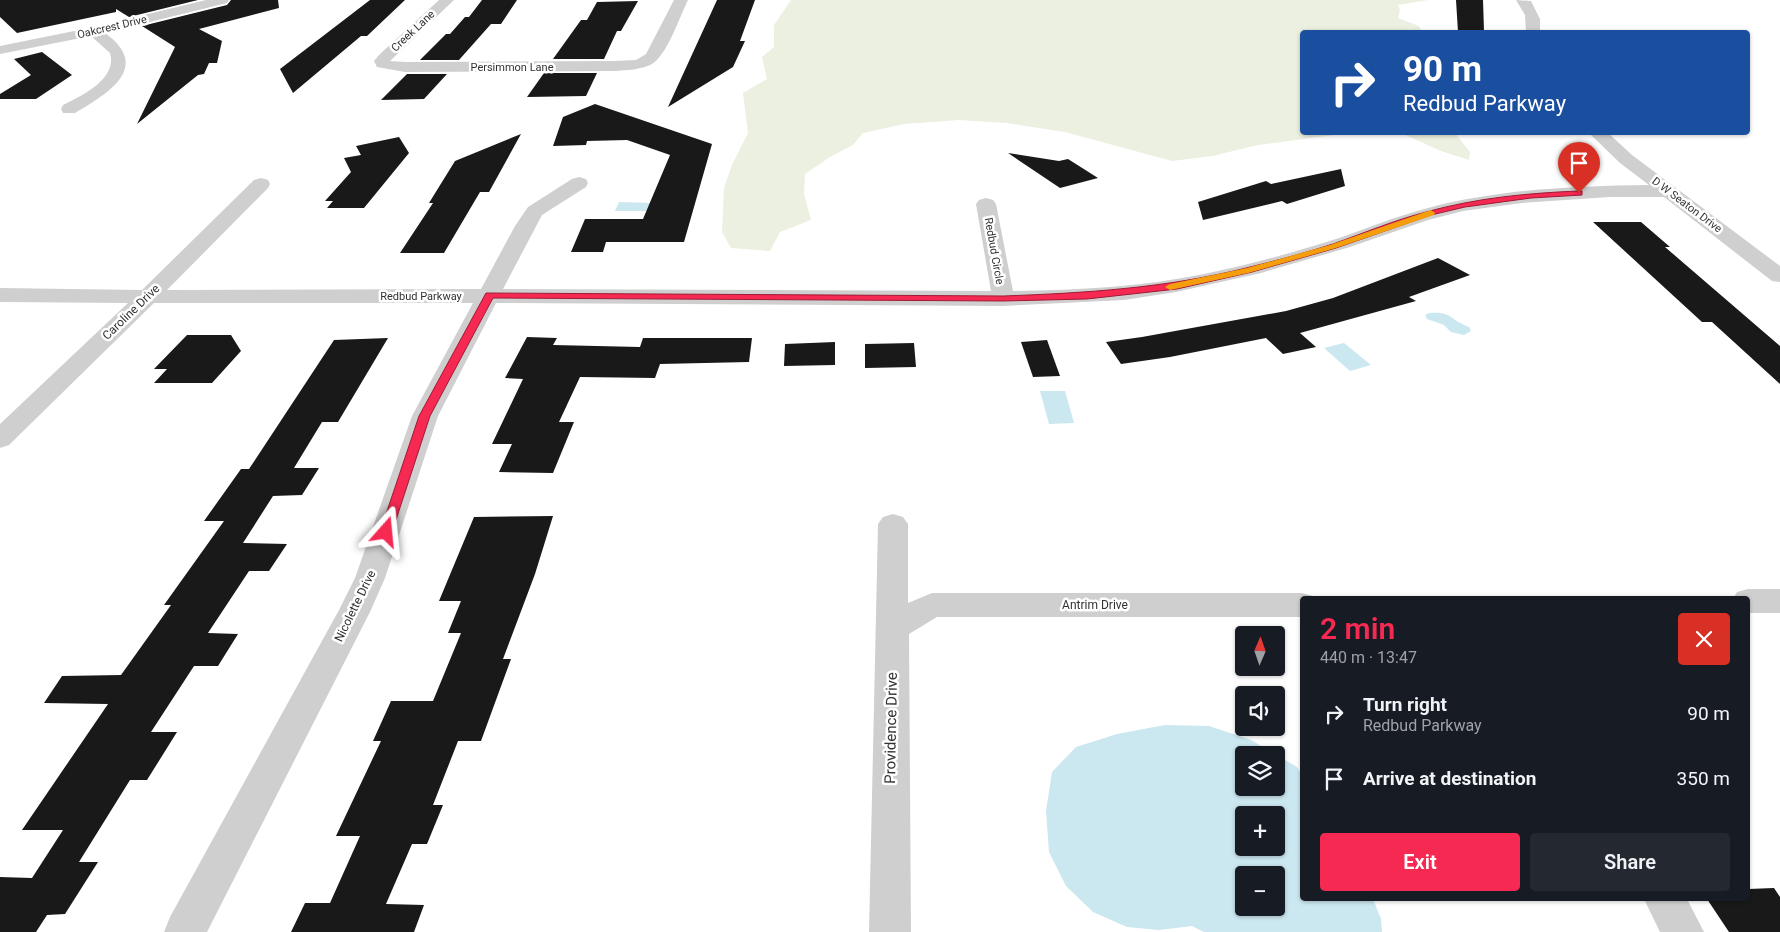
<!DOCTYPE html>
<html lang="en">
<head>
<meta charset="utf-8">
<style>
	:root { --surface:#171b24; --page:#242831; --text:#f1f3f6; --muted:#9ea1a6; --accent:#f52952 }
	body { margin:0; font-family:Roboto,sans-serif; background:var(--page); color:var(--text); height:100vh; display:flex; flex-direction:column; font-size:19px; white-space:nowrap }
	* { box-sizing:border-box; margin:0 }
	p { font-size:16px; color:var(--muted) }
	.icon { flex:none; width:28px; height:28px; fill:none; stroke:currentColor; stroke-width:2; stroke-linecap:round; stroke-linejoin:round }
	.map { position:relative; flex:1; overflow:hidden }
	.details { position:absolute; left:1300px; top:596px; width:450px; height:305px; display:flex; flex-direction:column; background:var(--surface); border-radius:5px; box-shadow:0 1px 4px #0004 }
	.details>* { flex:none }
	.hud { position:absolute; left:1300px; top:30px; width:450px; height:105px; border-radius:5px; box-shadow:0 1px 4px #0004; background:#1a4fa0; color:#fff; overflow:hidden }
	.needle { width:32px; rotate:2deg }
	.fabs { position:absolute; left:1235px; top:626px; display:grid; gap:10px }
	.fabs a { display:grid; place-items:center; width:50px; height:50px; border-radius:5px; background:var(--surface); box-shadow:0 1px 4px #0004; font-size:25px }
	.pin { position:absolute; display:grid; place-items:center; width:42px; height:42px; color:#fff; margin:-51px -21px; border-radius:50% 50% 50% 0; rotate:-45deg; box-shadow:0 0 5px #0007 }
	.pin .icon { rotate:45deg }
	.me { position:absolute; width:55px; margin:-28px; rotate:18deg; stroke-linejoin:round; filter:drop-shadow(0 0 4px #0008) }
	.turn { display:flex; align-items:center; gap:18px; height:105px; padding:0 20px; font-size:22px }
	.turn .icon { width:65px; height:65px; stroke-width:2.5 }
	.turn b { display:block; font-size:35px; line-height:42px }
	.round { display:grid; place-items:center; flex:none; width:52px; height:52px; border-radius:5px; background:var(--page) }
	.headline { display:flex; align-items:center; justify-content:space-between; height:85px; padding:0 20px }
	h1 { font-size:30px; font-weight:600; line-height:38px; color:var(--accent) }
	.cta { display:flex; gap:10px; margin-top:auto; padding:10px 20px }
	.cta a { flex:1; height:58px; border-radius:5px; background:var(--accent); color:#fff; font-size:20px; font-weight:600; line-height:58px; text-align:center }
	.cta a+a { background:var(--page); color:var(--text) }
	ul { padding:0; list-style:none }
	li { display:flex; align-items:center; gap:15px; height:65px; padding:0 20px }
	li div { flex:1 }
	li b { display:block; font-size:19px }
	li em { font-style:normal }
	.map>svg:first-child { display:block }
	.green { fill:#ebf0e0 }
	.water { fill:#cbe7f0; fill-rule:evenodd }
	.building { fill:#191919 }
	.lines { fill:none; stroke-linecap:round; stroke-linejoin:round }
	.street { fill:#cfcfcf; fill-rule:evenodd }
	.route { fill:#f52952; stroke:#9f1b35 }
	.slow { fill:#f59e0b }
	.labels { text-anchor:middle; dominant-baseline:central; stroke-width:5; stroke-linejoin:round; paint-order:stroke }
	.far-street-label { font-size:11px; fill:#323232; stroke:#fff }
	.street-label { font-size:12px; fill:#323232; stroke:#fff }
	.near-street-label { font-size:15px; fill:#323232; stroke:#fff }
</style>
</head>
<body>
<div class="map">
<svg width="1780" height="932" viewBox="0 0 1780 932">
	<rect width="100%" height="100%" fill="#fff"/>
	<g class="green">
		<polygon points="791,0 1428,0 1398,5 1400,10 1398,18 1419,26 1422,32 1302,32 1302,132 1349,133 1258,145 1212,156 1172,161 1065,132 1007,123 959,120 904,124 863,133 853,145 830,157 805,174 804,194 811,220 780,232 770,251 731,248 722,232 724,188 732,165 748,133 743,93 767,79 762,57 774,47 774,25"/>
		<polygon points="1401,133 1455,133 1470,152 1469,160 1441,151"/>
	</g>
	<g class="water">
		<polygon points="619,202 652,203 649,211 615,211"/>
		<path d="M1429,313C1452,311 1450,320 1469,327L1471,331L1464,335L1451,332L1444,325L1427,319L1425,315Z"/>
		<polygon points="1344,343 1371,365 1350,371 1324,348"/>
		<polygon points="1040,391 1065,391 1074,423 1049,424"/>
		<path d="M1165,725L1209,726L1251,740L1297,767L1302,775V899H1373L1381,919L1382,932H1204L1192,926L1159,930L1127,927L1093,912L1066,886L1049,852L1046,811L1052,772L1076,747L1117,734ZM1244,755H1276V788H1244ZM1244,815H1276V848H1244ZM1244,875H1276V908H1244Z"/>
	</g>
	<g class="building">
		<polygon points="0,0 198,0 129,17 116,9 116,12 17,33 0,17"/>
		<polygon points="231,0 278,0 279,8 199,29 222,41 217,63 209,63 204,74 198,75 137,124 175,47 142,26 227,5"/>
		<polygon points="370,0 405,0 367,36 361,36 293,93 280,69"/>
		<polygon points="482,0 517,0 501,24 491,24 459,60 420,60 446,34 450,34 465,17 469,17"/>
		<polygon points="717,0 755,0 740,41 745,41 733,67 668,107"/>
		<polygon points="1456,0 1483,0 1484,32 1458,32"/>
		<polygon points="638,1 621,31 617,31 604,59 553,59 581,20 587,20 597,2"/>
		<polygon points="42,52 72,75 36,99 0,99 0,94 31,75 14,59"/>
		<polygon points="544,73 597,73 586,96 527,97"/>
		<polygon points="407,74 447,74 424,99 381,100"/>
		<polygon points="595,104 712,144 684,242 606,242 603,252 571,252 585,219 643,219 670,155 627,140 587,141 586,145 553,146 563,117"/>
		<polygon points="521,134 489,192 480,192 444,253 400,253 433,203 429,203 455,161"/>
		<polygon points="399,137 409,153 364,208 327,208 333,201 325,201 351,172 344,158 361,155 356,146"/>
		<polygon points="1008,153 1059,161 1068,159 1098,178 1060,188"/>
		<polygon points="1341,169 1345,186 1287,204 1282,201 1203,220 1198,202 1266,181 1271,184"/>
		<polygon points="1593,222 1641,222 1670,247 1665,247 1780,346 1780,384 1712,322 1702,322"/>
		<polygon points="1438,258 1470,275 1409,297 1416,301 1300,333 1316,347 1283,354 1266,338 1170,357 1121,364 1106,342 1142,337 1286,311 1333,298"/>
		<polygon points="187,335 231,335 241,351 212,383 154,383 167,369 154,369"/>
		<polygon points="527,337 557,338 553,345 640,347 643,338 752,338 749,362 660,364 655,378 580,377 559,422 574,422 553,473 499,472 512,444 492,444 523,379 505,378"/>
		<polygon points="388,338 338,422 322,422 294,468 319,468 302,495 273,496 243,543 287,544 269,571 249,571 208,633 238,634 218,666 194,666 151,732 177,732 147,780 130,780 79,862 98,862 65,914 47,915 36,932 0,932 0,877 32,878 63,830 22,830 108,704 44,703 62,676 121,675 171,605 164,605 224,521 204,521 241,469 249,469 334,340"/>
		<polygon points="1047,340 1060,376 1033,377 1021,342"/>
		<polygon points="835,342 835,365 784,366 785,344"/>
		<polygon points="914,343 916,367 865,368 865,344"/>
		<polygon points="553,516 535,574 503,659 511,659 481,741 458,741 433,805 443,805 427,844 412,844 386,904 424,905 414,932 291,932 305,903 330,903 360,836 336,836 381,741 373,741 391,701 433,701 461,633 448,633 461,601 439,601 474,517"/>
		<polygon points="1774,888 1780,897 1780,932 1729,932 1707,899 1748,899 1748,889"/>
	</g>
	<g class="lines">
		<g class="street">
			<path d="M206,0H229L227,3L105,33C152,67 109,93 75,113H63L61,109L63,105C81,96 118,79 110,53L91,36L0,54V46L94,27Z"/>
			<path d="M439,0H454L390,61L405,62L614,61L636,60L646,54L674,0H688C680,16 667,55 652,64C641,70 626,70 614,71L405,72L377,67L374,61L380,54Z"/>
			<polygon points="1516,0 1531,1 1540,19 1540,32 1526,32 1525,15"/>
			<path d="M1588,132H1607L1632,155L1780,266V282L1772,281L1664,197H1610L1522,203L1463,211L1428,220L1350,247L1261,273L1176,292L1124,300L1003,306L496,303L438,416L385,578L370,612L207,932H164L170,917L339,610L355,578L412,416L473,303H154L9,445L0,448V424L128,303L0,302V288L142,290L254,180L261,178L268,180L270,184L268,188L167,290L481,289L515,226L528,207L572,179L579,177L586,179L588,183L586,187L542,215L503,289L991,291L976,204L979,200L986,198L993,200L996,204L1013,291C1077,290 1141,287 1204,274C1249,265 1295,252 1339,238C1368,228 1397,216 1428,208C1500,189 1575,186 1649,185L1620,163Z"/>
			<polygon points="893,514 903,517 908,524 908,603 932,593 1302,593 1313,596 1315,599 1302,599 1302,617 937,617 909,634 911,932 869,932 878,524 883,517"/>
			<polygon points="1748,589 1780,589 1780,613 1748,613 1748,599 1733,599 1737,592"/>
			<polygon points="1644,899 1687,899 1704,932 1660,932"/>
		</g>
	</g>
	<path class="route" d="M1579,191H1582V195L1531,198L1465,207L1431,215L1336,248L1252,272L1177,289L1087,299L1003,301L493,298L430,416L392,532L386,536L380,532L419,416L486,293L1003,296C1086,293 1166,288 1246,268C1275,261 1305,253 1333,244C1364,233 1395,220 1426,212C1476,198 1528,193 1579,191Z"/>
	<polygon class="slow" points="1431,210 1435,213 1434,215 1336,248 1248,273 1170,290 1165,287 1170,284 1247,268 1330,245"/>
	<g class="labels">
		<g class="far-street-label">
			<text transform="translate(112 27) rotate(-13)">Oakcrest Drive</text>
			<text transform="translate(413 31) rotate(-43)">Creek Lane</text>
			<text x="512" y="67">Persimmon Lane</text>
			<text transform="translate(1687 205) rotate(37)">D W Seaton Drive</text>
			<text transform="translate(994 251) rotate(80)">Redbud Circle</text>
			<text x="421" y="296">Redbud Parkway</text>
		</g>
		<g class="street-label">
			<text transform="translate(131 312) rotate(-44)">Caroline Drive</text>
			<text x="1095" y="605">Antrim Drive</text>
			<text transform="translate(355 606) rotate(-64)">Nicolette Drive</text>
		</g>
		<g class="near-street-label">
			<text transform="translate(891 728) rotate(-89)">Providence Drive</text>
		</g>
	</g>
</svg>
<div class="fabs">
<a><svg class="needle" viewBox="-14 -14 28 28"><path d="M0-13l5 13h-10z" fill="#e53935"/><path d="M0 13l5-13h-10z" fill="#9ea1a6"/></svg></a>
<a><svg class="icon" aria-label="sound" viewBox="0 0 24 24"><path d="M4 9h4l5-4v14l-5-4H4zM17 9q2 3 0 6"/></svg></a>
<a><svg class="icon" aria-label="layers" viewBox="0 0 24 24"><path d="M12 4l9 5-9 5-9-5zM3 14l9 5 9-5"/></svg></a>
<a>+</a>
<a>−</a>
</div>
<div class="pin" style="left:1579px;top:193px;background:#d93025"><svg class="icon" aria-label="arrive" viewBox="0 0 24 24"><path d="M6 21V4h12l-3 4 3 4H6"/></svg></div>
<svg class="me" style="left:386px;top:532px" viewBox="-20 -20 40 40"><path d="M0-17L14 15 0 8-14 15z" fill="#f52952" stroke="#fff" stroke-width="4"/></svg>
<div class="hud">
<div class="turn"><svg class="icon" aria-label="right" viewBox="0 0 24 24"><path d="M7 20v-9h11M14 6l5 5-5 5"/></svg><div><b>90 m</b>Redbud Parkway</div></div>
</div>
<section class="details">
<div class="headline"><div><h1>2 min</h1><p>440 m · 13:47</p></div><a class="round" style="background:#d93025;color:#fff"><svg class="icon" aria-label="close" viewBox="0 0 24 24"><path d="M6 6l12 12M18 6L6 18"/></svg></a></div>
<ul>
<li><svg class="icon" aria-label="right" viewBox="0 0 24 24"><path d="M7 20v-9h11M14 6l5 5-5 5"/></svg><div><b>Turn right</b><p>Redbud Parkway</p></div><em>90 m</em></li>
<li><svg class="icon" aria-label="arrive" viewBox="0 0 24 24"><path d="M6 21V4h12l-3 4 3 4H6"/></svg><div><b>Arrive at destination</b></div><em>350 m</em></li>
</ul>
<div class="cta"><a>Exit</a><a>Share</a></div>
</section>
</div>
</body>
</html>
